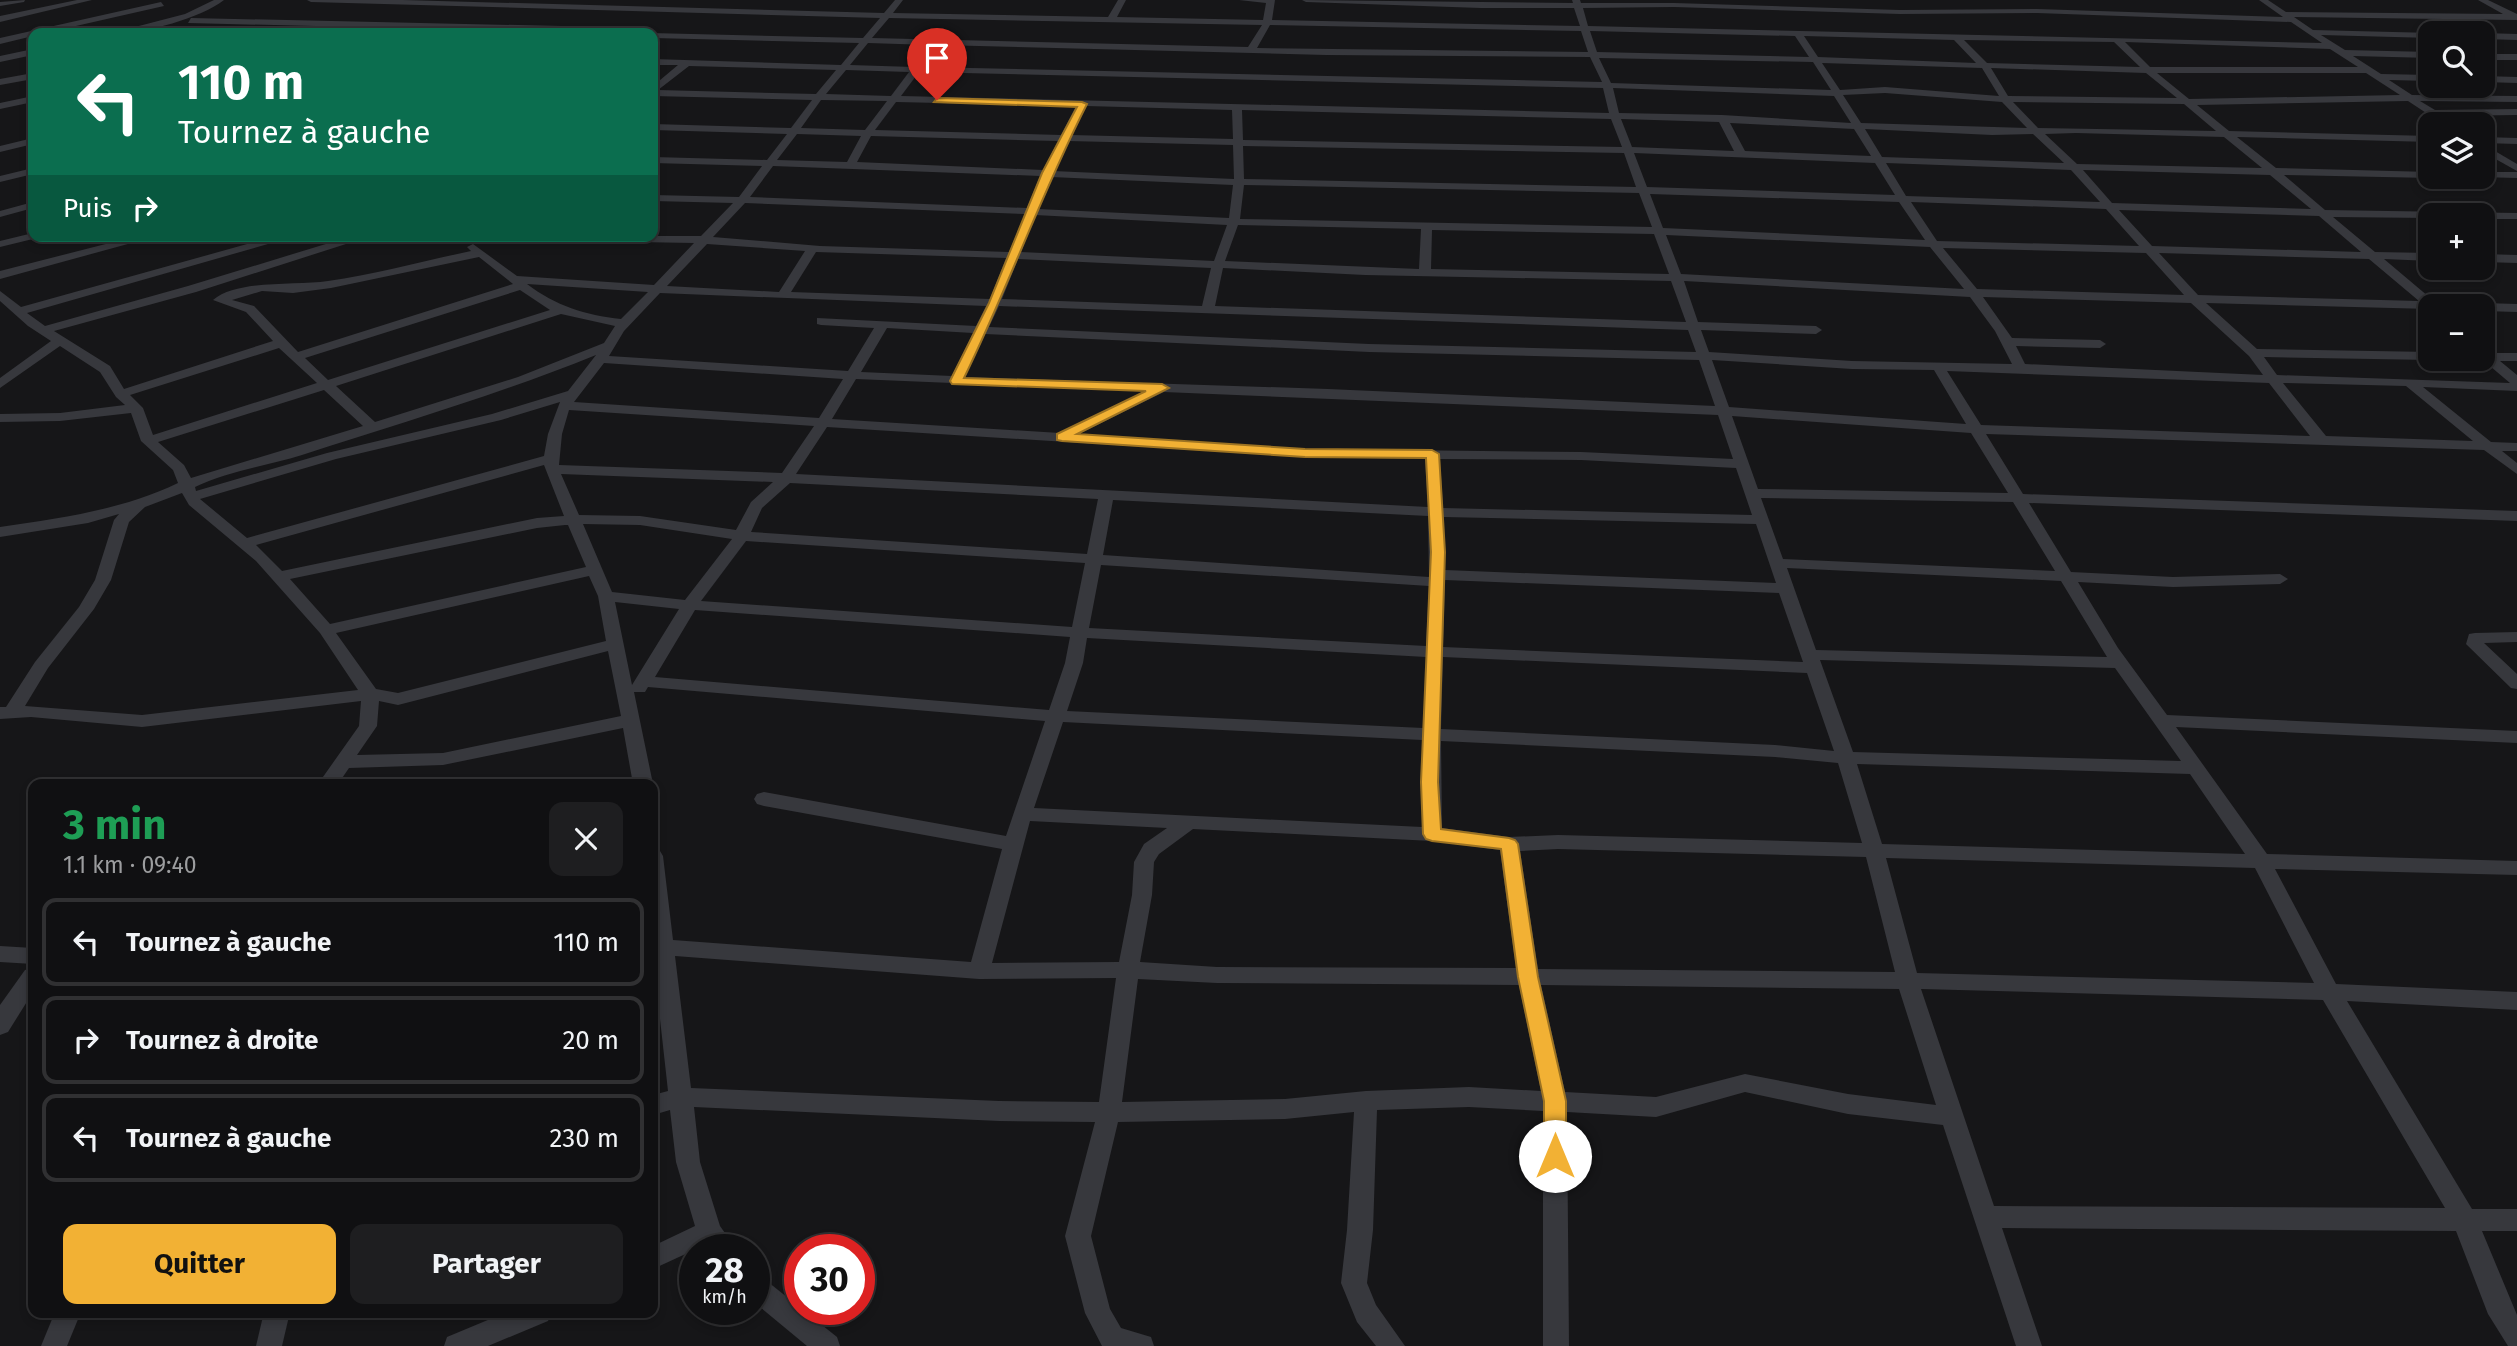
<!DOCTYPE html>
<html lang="fr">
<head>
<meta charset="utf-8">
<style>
	:root { --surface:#101012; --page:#1e1e20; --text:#f1f3f6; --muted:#9c9d9f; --line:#303032; --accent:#f2b134 }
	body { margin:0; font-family:"Fira Sans",sans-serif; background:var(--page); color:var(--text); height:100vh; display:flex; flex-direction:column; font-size:26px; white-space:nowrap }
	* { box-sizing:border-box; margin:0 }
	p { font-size:23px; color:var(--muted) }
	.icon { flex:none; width:38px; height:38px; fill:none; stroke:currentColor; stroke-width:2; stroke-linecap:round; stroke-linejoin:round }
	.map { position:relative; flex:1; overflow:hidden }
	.panel { position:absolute; left:28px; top:779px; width:630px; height:539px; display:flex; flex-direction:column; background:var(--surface); border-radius:14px; box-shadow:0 4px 10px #0003,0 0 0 2px var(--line) }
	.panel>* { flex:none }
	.hud { position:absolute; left:28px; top:28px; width:630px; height:214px; border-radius:14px; box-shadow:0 4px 10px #0003,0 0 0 2px var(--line); background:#0b6e4f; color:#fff; overflow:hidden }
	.tools { position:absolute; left:2418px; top:21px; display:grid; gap:14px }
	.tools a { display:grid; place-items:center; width:77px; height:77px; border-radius:14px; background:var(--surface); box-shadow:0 4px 10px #0003,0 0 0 2px var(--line); font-size:35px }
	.speed { position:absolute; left:679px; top:1234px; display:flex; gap:14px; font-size:35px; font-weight:700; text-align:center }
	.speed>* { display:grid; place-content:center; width:91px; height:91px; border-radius:50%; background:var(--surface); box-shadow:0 4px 10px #0003,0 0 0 2px var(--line); line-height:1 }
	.speed small { font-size:18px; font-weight:400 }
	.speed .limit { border:10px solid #d22; background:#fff; color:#111 }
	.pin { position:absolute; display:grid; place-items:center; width:60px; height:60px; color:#fff; margin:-72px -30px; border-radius:50% 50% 50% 0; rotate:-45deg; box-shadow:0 0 7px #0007 }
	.pin .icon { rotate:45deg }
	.me { position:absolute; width:77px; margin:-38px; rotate:0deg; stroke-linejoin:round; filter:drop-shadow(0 0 5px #0008) }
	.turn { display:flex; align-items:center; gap:24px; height:147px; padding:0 35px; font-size:32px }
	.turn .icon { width:91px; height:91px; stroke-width:2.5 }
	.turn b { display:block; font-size:49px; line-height:60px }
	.then { display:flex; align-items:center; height:66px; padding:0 35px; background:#0003; gap:14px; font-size:26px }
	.round { display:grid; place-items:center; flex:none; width:74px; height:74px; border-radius:14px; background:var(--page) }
	.head { display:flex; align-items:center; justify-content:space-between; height:119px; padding:0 35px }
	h1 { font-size:42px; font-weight:700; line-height:52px; color:#1e9e55 }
	.cta { display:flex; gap:14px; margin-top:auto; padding:14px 35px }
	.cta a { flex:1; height:80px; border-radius:14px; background:var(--accent); color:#111; font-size:28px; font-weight:700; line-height:80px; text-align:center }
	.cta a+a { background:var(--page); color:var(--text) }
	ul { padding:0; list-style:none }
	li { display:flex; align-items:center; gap:21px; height:88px; margin:0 14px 10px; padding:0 21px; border:4px solid var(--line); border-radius:14px }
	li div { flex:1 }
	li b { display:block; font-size:26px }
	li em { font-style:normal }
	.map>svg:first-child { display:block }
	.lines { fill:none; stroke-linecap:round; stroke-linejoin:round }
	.minor { fill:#37383d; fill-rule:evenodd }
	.route { fill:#f2b134; stroke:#9d7322; stroke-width:2 }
</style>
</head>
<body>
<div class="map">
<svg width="2517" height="1346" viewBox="0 0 2517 1346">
	<rect width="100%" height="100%" fill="#161618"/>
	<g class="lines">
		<g class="minor">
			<polygon points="25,0 24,2 0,6 0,2"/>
			<polygon points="77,0 92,0 0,22 0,16"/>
			<path d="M214,0H224C199,19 143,34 112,33L185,14Z"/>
			<path d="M307,0H403L884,13L895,0H903L893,13L1108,17L1118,0H1126L1117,17L1263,20L1266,3L1239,0H1275L1272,20L1580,26L1574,8H1481L1306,2L1302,0L1573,3L1572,0H1580L1581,3H1674L1900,10L2037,9L2283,17L2259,0H2268L2286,12L2503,14L2478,0H2488L2517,14V20L2294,17L2313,30L2434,33H2431V38L2321,35L2345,50L2431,52V58L2353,56L2381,74L2431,75V81L2389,80L2412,95L2517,96V102L2420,101L2435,110L2517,109V115L2443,116L2454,124H2443L2408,101L2197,105L2229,131L2431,136V142L2237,137L2276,168L2431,172V177H2435L2431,178L2284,175L2325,210L2517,213V219H2483V215H2431V218L2333,217L2375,252L2431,253V261L2384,259L2435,302H2450L2456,306H2431V309L2206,303L2257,349L2431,352V359H2436L2431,360L2264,357L2277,375L2510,383L2484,361L2478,359H2483V349L2491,353H2517V361H2500L2517,375V391L2423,387L2491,442L2517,443V451H2502L2517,463V474L2484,450L1986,434L2023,494L2517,511V521L2029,503L2071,572L2173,577L2280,574L2288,579L2280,584L2173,587L2078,582L2118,648L2167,715L2517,731V743L2176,727L2267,854L2517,861V875L2275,869L2336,984L2517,992V1010L2347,1001L2472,1209H2517V1231H2482L2517,1315V1346H2508L2488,1314L2456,1231L2002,1228L2042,1346H2016L1943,1125L1848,1114L1745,1092L1656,1117L1567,1112L1569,1346H1543V1111L1469,1107L1377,1110L1373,1230L1367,1283L1376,1305L1405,1346H1376L1357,1322L1341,1283L1347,1230L1354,1112L1285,1119L1118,1122L1091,1236L1110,1309L1121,1328L1151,1337L1154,1346H1102L1085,1313L1065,1236L1095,1122L999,1121L694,1107L700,1162L720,1226L737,1250H708L705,1245L653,1269V1246L695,1226L676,1162L670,1110L653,1115V1095L668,1091L653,956V849L660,851L663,856L673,940L971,962L1002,849L764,806L757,804L754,799L757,794L764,792L1006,836L1045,721L648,687L645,692H634L653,784H633L623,728L443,765L349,768L338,784H318L359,726L361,701L142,727L31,717L0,719V707H6L35,662L79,607L95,580L114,520L119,514L88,523L0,537V527C61,518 122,510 178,483L173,470L141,441L131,413L60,421L0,422V414L60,413L125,405L116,397L100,372L60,346L0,388V378L51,341L28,326L0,301V291L21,307L276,236H296L27,313L45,326L188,286L352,236H371L196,292L54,331L110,366L124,389L273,341L246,312L213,300C238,279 296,286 328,281C376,274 424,261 471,251L467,247L473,244L517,276L654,285L694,243L465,239L459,236H701L733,203L653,201V195L739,197L762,166L653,163V157L767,160L787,134L653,130V124L791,128L812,100L653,96V86L678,65H653V59L841,65L859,43L653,38V33H650L863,38L880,18L311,2ZM1674,7L1900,14L2037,13L2291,22L2322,43L1588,26L1583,8ZM889,18L1262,25L1248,47L872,38ZM1270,25L1581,31L1588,52L1257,48ZM1590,31L1795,36L1809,57L1597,52ZM1804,36L1954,40L1976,63L1818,57ZM1964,40L2114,42L2140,67L1987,63ZM2125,42L2330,49L2358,67H2150ZM868,43L930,45L914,67L850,65ZM939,45L1326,55L1590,57L1602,82L923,67ZM1599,58L1813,62L1831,90L1611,83ZM1822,63L1982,68L1999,96L1885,87L1840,90ZM689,66L836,70L816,94L658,90ZM1991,68L2146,73L2177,98L2008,96ZM846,70L909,72L891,96L826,94ZM919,72L1603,88L1609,113L901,96ZM2157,73H2366L2400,95L2189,99ZM1613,88L1834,96L1851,123L1722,115L1619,113ZM1885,93L2002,102L2027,128L1861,123L1843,95ZM821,100L887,101L865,130L801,128ZM896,102L1076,106L1061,135L875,130ZM2013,102L2184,104L2216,131L2038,128ZM1086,106L1232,110L1233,139L1071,135ZM1242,110L1611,119L1622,147L1243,140ZM1621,119L1719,122L1734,151L1632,147ZM1730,123L1854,129L1871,156L1745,151ZM1865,129L1992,135L2033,134L2064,163L1882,157ZM2076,133L2224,137L2262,168L2077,164L2045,134ZM797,134L861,136L847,162L777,160ZM871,136L1058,141L1043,170L857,162ZM1068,141L1233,145L1234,179L1053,171ZM1243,146L1624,153L1636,187L1244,179ZM1634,153L1875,163L1895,195L1647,187ZM1886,163L2071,170L2100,202L1906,196ZM773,166L1040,176L1027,208L750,197ZM2083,170L2270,175L2311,209L2112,203ZM1051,177L1233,185L1229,218L1038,209ZM1244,185L1639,193L1652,227L1240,219ZM1650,194L1899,202L1925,240L1663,228ZM1911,202L2106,209L2139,246L1937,241ZM745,203L1025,214L1009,252L820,246L713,237ZM2119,210L2319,216L2361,252L2152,246ZM1035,215L1227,225L1214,261L1021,252ZM1238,225L1421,229L1419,269L1225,261ZM1432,230L1654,234L1669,274L1431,269ZM1666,235L1930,247L1964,289L1681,274ZM707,244L805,251L779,292L667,286ZM1943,248L2146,253L2184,295L1977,289ZM816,252L1006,258L990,299L791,292ZM2159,253L2369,259L2419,301L2198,295ZM479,257L513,284L298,352L254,306L232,300L262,291L293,293L331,288ZM1018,259L1211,268L1202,306L1002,299ZM1223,268L1365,275L1671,281L1686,322L1215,306ZM1684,281L1970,297L1995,331L2012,364L1852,361L1709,352L1701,330L1816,334L1822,330L1816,326L1698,322ZM527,284L648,292L621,319C585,315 556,306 527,284ZM520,290L550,310L328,380L305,358ZM660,293L986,306L976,326L817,318V324L821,325L874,328L848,371L609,356L624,331ZM1983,297L2191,303L2249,356L2263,375L2025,364L2016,346L2100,348L2106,344L2100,340L2012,338ZM999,306L1688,330L1696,352L1369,344L989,327ZM561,314L615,326L604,343L518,377L375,422L336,386ZM887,328L973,333L952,376L861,372ZM985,334L1369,352L1699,360L1715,406L1328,389L965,377ZM279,348L317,383L153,435L143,408L130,395ZM596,355L568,391L492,414L327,453L196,491L195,487C228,471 267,466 302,455C401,423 500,394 596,355ZM1712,360L1852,369L1934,370L1966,424L1729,407ZM604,363L843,379L819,418L574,402ZM1947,371L2269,383L2310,436L1981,425ZM856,379L1145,391L1060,433L832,419ZM2283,383L2406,386L2473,441L2326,436ZM324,390L363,426L191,478L184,465L158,442ZM1164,392L1718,415L1733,459L1581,452L1305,449L1079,434ZM560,402L548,434L544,456L247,538L200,499L336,459L501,420ZM569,410L814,426L782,473L559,465L562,434ZM1732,416L1971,433L2008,493L1758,489ZM827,427L1305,457L1425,459L1428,507L796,474ZM1440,459L1581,460L1736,468L1752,515L1443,508ZM544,465L564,516L537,518L282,571L256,545ZM561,474L773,482L751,502L736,530L640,516L579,515ZM790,483L1098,499L1087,554L751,532L762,508ZM182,493L189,505L256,561L320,633L358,690L142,715L25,706L48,668L94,609L111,580L129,522L145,507ZM1761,498L2013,502L2055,571L1783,559ZM1113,500L1428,516L1429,577L1103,555ZM1444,517L1756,524L1776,583L1445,570ZM583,524L640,525L732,539L685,600L612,592ZM565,525H568L586,567L330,624L290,579L537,528ZM746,541L1085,563L1072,627L701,601ZM1101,565L1429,586L1426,646L1089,628ZM1787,568L2061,581L2107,657L1816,650ZM589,576L598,596L606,641L398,693L376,689L336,633ZM1445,580L1779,593L1803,662L1443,647ZM615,602L679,609L632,685ZM695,610L1070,637L1065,663L1049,710L655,677ZM1087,638L1426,657L1423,728L1067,711L1083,663ZM608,651L621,716L443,753L357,755L377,726L379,701L398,705ZM1443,657L1807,673L1834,751L1775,745L1441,729ZM1820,660L2115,668L2181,761L1853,752ZM1063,722L1422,740V827L1034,808ZM1441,741L1775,757L1838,763L1862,843L1558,835L1509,837L1442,828ZM1857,764L2190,774L2245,854L1882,844ZM1030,821L1167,828L1144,844L1134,862L1132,895L1119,962L992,963ZM1193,829L1432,841L1500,850L1516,968L1217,967L1140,962L1152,895L1154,862L1159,854ZM1558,849L1866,857L1895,972L1538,969L1520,851ZM1886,858L2255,868L2314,983L1917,973ZM675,956L979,979L1116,978L1099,1102L999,1101L691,1088ZM1138,979L1217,983L1519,985L1541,1091L1469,1087L1366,1091L1285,1099L1122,1102ZM1541,985L1899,989L1936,1105L1848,1094L1745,1074L1656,1097L1565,1092ZM1921,989L2323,1000L2445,1208L1994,1206Z"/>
			<polygon points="161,2 164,6 45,33 33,33 33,36 0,44 0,38"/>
			<polygon points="191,18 562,26 566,29 562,32 188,23"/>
			<polygon points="2483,33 2517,34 2517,40 2483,39"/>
			<polygon points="33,49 33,55 0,62 0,56"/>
			<rect x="2483" y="54" width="34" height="6"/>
			<polygon points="33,73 33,79 0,85 0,79"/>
			<polygon points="2483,76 2517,77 2517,83 2483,82"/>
			<polygon points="33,96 33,102 0,109 0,103"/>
			<polygon points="2483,137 2517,138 2517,144 2483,143"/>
			<polygon points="33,138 33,144 0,152 0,146"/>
			<polygon points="2483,144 2517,164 2517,171 2483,152"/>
			<polygon points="33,168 33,174 0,182 0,176"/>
			<polygon points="2483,172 2517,172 2517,178 2479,177 2483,177"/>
			<polygon points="33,202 33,208 0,217 0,211"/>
			<polygon points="33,233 33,236 39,236 37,238 0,247 0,241"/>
			<polygon points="137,236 157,236 0,279 0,271"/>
			<polygon points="2483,254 2517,255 2517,263 2483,262"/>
			<polygon points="2483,303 2517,304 2517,312 2483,311 2483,306 2477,306"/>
			<polygon points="2517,632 2517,642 2484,643 2517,674 2517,689 2511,688 2466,644 2469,634 2475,633"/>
			<polygon points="0,946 33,948 33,964 0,962"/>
			<polygon points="33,968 33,992 8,1032 0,1035 0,1005 25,970"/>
			<polygon points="754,1274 763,1278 837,1337 840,1346 807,1346 754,1302"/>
			<polygon points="55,1312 81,1312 67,1346 41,1346"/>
			<polygon points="264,1312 290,1312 282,1346 256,1346"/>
			<polygon points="507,1312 552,1312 548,1321 488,1346 444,1346 447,1337"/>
		</g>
	</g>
	<path class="route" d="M937,98L1082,102L1087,104C1041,194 1008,288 964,378L1162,384L1169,388L1077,434L1305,449L1432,450L1439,454L1445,552L1438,782L1441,829L1509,838L1515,840L1518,844L1538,977L1566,1101V1156L1563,1162L1555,1165L1547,1162L1544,1156V1101L1518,977L1501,849L1432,841L1426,839L1423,834L1421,782L1431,552L1426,458L1305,457L1062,441L1057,440V434L1146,391L952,384L950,381L989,303L1042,173L1077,107L934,102Z"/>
</svg>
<div class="tools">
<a><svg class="icon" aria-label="search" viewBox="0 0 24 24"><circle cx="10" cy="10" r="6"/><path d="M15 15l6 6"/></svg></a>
<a><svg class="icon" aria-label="layers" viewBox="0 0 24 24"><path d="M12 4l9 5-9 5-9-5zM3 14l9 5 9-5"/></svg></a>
<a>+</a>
<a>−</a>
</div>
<div class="speed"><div>28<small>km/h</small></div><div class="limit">30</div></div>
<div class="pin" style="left:937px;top:100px;background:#d93025"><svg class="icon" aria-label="arrive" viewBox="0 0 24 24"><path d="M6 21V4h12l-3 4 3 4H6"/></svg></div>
<svg class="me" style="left:1555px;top:1156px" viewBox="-20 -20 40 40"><circle r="19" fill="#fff"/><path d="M0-13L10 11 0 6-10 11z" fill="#f2b134"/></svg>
<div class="hud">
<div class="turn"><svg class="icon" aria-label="left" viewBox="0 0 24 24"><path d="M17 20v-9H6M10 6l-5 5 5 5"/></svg><div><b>110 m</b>Tournez à gauche</div></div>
<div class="then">Puis<svg class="icon" aria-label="right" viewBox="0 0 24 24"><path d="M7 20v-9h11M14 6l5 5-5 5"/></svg></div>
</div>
<section class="panel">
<div class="head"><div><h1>3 min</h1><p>1.1 km · 09:40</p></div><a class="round"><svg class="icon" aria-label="close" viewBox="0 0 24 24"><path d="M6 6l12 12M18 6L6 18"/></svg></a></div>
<ul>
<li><svg class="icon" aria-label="left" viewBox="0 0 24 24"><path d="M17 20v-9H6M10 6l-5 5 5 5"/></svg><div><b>Tournez à gauche</b></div><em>110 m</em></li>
<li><svg class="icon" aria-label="right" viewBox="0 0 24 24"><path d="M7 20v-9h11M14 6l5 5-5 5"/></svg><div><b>Tournez à droite</b></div><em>20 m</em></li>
<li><svg class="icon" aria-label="left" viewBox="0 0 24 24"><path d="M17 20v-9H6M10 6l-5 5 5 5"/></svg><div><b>Tournez à gauche</b></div><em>230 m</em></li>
</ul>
<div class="cta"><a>Quitter</a><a>Partager</a></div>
</section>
</div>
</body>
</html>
